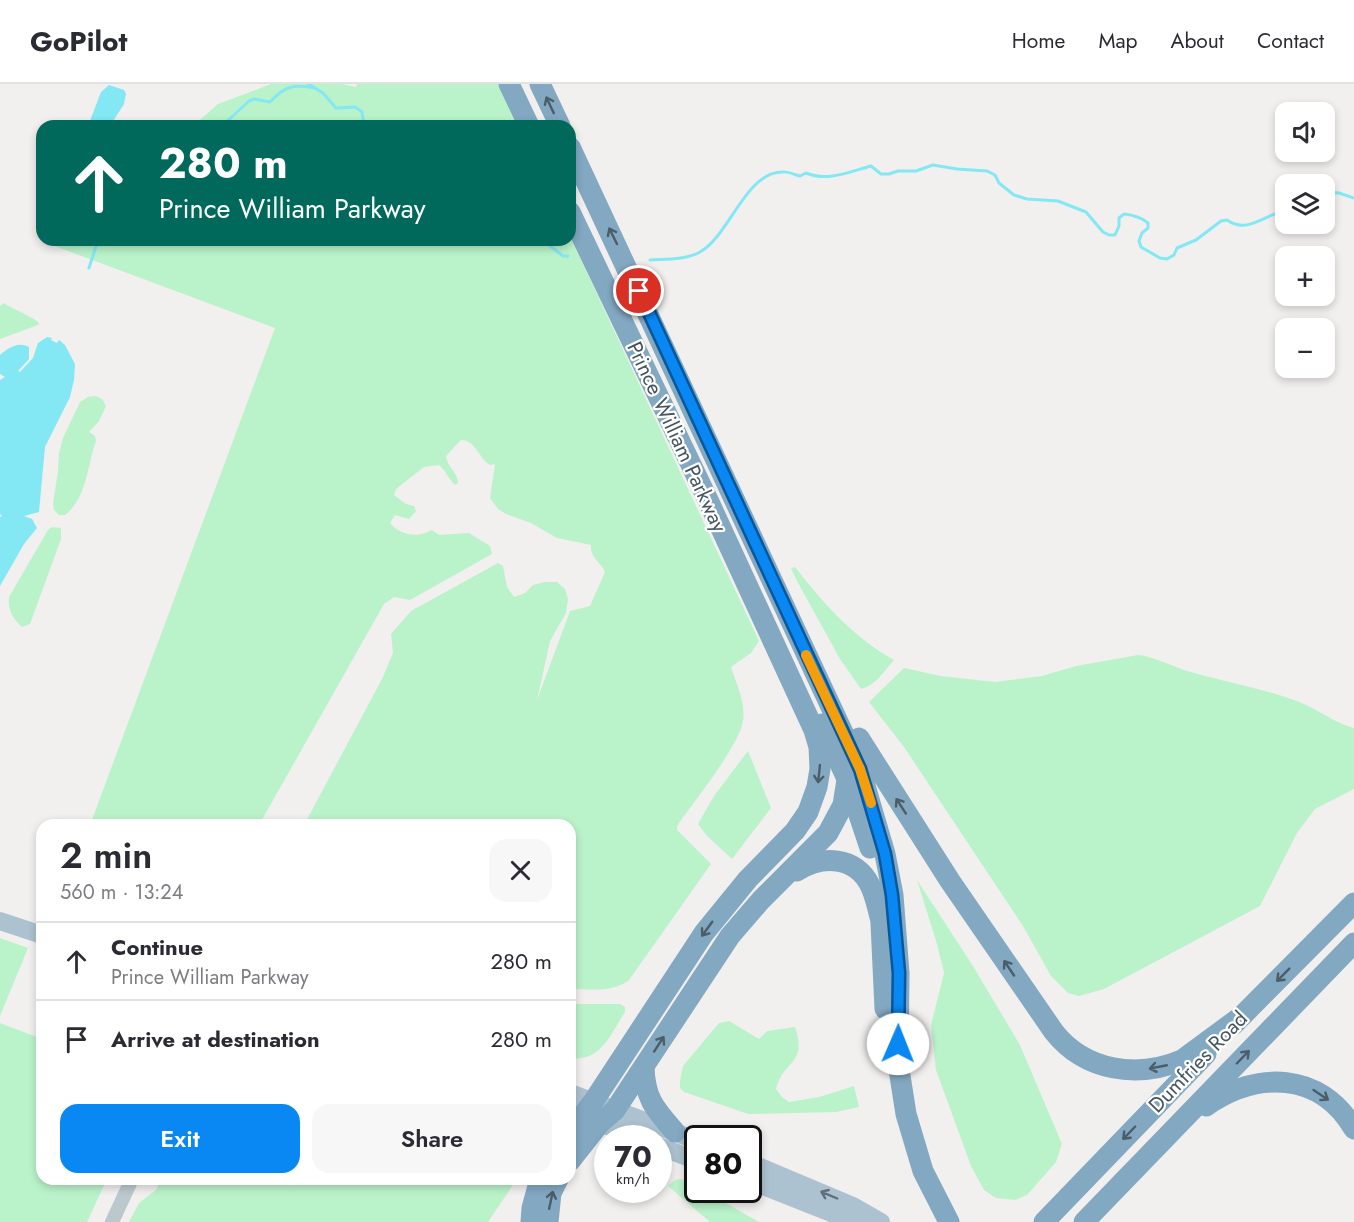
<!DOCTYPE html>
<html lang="en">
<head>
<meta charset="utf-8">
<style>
	:root { --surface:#fff; --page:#f7f7f7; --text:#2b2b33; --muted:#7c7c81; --line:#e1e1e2; --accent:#0987f2 }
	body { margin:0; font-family:Jost,sans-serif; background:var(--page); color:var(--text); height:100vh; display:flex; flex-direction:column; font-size:22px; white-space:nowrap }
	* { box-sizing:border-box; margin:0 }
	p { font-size:20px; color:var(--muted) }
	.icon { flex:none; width:33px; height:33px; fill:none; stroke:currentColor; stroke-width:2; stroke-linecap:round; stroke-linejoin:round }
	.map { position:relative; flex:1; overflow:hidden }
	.panel { position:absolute; left:36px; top:735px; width:540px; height:366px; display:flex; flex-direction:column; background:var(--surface); border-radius:18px; box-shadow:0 3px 9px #0003 }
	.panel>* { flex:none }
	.hud { position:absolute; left:36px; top:36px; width:540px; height:126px; border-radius:18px; box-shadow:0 3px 9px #0003; background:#00695c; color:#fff; overflow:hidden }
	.fabs { position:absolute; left:1275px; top:18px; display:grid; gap:12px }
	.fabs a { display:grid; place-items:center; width:60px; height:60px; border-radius:12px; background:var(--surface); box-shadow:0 3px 9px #0003; font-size:30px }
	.speed { position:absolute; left:594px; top:1041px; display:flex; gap:12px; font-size:30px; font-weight:700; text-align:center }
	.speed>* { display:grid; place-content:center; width:78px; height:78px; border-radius:50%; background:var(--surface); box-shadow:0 3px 9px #0003; line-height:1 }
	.speed small { font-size:15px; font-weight:400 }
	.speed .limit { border:3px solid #111; border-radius:9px; background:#fff; color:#111 }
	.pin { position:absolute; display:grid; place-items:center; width:51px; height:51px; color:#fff; margin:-26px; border:3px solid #fff; border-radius:50%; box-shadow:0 2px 6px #0007 }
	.me { position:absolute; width:66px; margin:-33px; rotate:1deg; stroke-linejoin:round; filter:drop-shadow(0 0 4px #0008) }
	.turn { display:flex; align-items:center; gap:21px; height:126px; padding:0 24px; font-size:27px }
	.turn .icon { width:78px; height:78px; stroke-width:2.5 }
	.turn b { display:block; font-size:42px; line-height:51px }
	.round { display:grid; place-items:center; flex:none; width:63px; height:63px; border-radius:18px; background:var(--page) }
	.overview { display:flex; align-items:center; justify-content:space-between; height:102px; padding:0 24px }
	h1 { font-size:36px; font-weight:600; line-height:45px }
	.button { display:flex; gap:12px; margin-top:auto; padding:12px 24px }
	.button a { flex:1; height:69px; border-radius:18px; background:var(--accent); color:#fff; font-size:24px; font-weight:600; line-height:69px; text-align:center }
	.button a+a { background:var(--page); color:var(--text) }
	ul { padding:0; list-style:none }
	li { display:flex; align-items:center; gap:18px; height:78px; padding:0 24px; border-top:2px solid var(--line) }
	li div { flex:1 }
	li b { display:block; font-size:22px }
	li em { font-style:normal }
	header { display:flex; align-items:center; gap:36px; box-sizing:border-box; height:84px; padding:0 30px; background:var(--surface); border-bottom:2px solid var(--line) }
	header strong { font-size:28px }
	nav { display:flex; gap:33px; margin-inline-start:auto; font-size:21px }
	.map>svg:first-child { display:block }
	.green { fill:#baf3ca }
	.water { fill:#83e8f4 }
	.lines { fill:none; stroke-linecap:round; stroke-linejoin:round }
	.stream { stroke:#83e8f4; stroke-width:3 }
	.minor { stroke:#bbc9cf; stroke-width:14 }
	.major { stroke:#acc2d0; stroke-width:18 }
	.highway { stroke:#83a8c2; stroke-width:21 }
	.oneway { stroke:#4b5d68 }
	.oneway2 { stroke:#5f707a }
	.route-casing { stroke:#06589d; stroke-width:15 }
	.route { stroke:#0987f2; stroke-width:10 }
	.slow { stroke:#f59e0b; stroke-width:10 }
	.labels { text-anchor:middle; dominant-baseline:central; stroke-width:4.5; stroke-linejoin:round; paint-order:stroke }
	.street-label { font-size:21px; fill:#45555e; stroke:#fff }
</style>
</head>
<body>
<header>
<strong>GoPilot</strong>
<nav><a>Home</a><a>Map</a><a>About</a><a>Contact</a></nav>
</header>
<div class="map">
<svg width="1354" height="1138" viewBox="0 0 1354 1138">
	<rect width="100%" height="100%" fill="#f2efef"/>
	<g class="green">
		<polygon points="271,0 342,0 356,3 357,0 498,0 518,42 193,42 218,20"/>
		<path d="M570,152L759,557L751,569L731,583C736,599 746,619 743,637C739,662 693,719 677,742V746L711,780L629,896C612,909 590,905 570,905V741H304L382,595L393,569L391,550L411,527L498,479L503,482L507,503L514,513L525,509L533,501L545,498H557L565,505L568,515L566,529L550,557L537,616L570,527L590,522L605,488C600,477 590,474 591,461L557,454L531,439L506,430L498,425L490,414L495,380L490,381C478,374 476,356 461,356L446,372C447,383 458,388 458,399L455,401C448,394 446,387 439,381L424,383L396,405L394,411L406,420L414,422L416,427L409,435L395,431L390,439C401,452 418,454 432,446L439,451L469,449L490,462L492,470L410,516L394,513L384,520L259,741H90L275,244L52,161L59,156H570Z"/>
		<polygon points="3,219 34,235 39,239 38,241 0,255 0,222"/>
		<path d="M96,312L102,315L106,322L99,337L89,348L95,352L96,357C87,382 87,414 65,431H59L54,426L53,420L58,387L59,369L63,354L80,318L88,313Z"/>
		<path d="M52,443L61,444V455L30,540L22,543C12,534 8,526 9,513L48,446Z"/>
		<path d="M795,483C823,519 853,553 894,576C885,586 875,602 861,605L840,575L797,497L791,484Z"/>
		<path d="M1138,571C1149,571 1175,583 1187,587C1224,598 1263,604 1299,618C1318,625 1334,639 1354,644V705L1315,725L1297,749L1260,822L1104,905L1079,912L1068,909L1051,892L1023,842L904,663L869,618L904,584L941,592L995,598L1042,592L1076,582Z"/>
		<polygon points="748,667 771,724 732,775 707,752 698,740 714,712"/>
		<polygon points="917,796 973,882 1020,961 1062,1060 1056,1078 1027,1111 1015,1116 996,1114 984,1106 971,1082 936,986 931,941 944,889 937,860"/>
		<polygon points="0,854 28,864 0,932"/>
		<path d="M570,920H620L625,923V928C610,951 601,978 570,974Z"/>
		<path d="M729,937L759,955L767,947L795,943C808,981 783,976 776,1005L782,1013L789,1018L819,1013L854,1002L859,1023L836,1028L748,1030L684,1008L680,1004V996L683,982L719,939Z"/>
		<polygon points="0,939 42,955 42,1095 107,1095 87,1138 0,1138"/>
		<polygon points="161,1095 517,1095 488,1138 129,1138 139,1119 156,1106"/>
		<polygon points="681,1095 697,1102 698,1106 703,1106 759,1138 710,1138 668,1102 675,1096"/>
	</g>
	<g class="water">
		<polygon points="109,1 124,6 126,10 124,20 110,42 88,42 101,8"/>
		<path d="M47,253L52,254L51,256L57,259L59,256L65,261L75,280L74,296L70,313L45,363L39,428L24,432L32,435L37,444L24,460L0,502V433L2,432L0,430V296L5,293L0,290V271C8,264 18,257 29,263V275L18,287L20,288L33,274L38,259Z"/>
	</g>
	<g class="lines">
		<g class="stream">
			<polyline points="308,0 323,9 336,24 355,23 362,28 364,42"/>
			<path d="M222,42L249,17L254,15L270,18C285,2 293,0 315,4"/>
			<polyline points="1324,108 1339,109 1354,114"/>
			<polyline points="543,156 563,172 568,172"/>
			<path d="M650,176C665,175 686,176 700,168C729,152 746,88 782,88C788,87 795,91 800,92L806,89C827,98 849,88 871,82L881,90H889L898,87H916L933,81L957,85L987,87L995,91L999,99L1014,111L1027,115L1058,117L1086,128L1103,148L1109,151H1115L1119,142V134L1124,130C1134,131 1141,133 1148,139V144L1142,149L1139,157L1141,163L1160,174L1167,175L1174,171L1177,164L1196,156L1221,137L1227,136C1248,151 1266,129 1286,127"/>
			<polyline points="89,184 98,156"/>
		</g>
		<polyline class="minor" points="112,1138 132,1095"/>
		<g class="major">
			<polyline points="0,837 42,851"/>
			<polyline points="570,1009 698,1057"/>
			<polyline points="570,1028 640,1054"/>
			<polyline points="658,1062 698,1077"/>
			<polyline points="748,1078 853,1122 881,1138"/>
			<polyline points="748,1096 854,1138"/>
		</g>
		<g class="highway">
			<polyline points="509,0 529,42"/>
			<polyline points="540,0 560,42"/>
			<polyline points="570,63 860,685 885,770 893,811 899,889 898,979 906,1030 923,1087 949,1138"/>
			<polyline points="570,128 708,416 814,646 819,663 820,685 817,703 808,728 795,747 748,795 704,849 593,1018 570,1048"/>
			<polyline points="822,640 847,695 870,764"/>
			<path d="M859,654L950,797L1054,948C1085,987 1137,995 1182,976L1243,931"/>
			<path d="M797,787C822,771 855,772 870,801C875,811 877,822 880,833"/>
			<polyline points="880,818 885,925"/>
			<polyline points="1233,941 1354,819"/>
			<path d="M644,983C645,1015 655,1025 675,1048"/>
			<path d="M1206,1022C1257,987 1320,987 1354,1045"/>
			<polyline points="570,1077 600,1039 615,1026 730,852 761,816 828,749 843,721 847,696"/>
			<polyline points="531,1138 532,1124 540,1095"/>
			<polyline points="548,1138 551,1109 558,1095"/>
			<polyline points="1044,1138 1206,970"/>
			<polyline points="1084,1138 1354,859"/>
		</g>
	</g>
	<defs><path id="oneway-shaft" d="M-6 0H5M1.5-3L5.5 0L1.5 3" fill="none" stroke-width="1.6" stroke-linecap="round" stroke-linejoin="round" transform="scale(1.5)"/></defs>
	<g class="oneway">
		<use href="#oneway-shaft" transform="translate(550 21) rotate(-115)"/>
		<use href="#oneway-shaft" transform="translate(613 152) rotate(-116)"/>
		<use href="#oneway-shaft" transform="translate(819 690) rotate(96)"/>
		<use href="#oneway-shaft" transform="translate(901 722) rotate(-123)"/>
		<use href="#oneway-shaft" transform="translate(707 845) rotate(126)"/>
		<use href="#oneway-shaft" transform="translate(1009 884) rotate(-124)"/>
		<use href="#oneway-shaft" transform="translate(1283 891) rotate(135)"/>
		<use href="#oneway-shaft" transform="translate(659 960) rotate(-57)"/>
		<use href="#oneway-shaft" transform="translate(1243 973) rotate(-46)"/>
		<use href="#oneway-shaft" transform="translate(1158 983) rotate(169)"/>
		<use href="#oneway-shaft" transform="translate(1321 1011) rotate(34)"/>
		<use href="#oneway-shaft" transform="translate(1129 1049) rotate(134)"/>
		<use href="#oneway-shaft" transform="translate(551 1116) rotate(-78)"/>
	</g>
	<use class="oneway2" href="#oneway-shaft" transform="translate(829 1111) rotate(-157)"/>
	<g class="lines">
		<g class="route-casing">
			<polyline id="route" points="639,207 860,685 885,770 892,811 899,889 898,960"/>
		</g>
		<use href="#route" class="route"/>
		<polyline class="slow" points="806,571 860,685 871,719"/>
	</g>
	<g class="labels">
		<g class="street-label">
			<text transform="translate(677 353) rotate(65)">Prince William Parkway</text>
			<text transform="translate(1198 978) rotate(-46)">Dumfries Road</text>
		</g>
	</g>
</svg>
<div class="fabs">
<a><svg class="icon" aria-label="sound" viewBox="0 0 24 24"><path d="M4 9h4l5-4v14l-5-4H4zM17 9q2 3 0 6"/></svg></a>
<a><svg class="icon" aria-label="layers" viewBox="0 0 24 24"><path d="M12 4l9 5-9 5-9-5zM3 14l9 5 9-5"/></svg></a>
<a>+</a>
<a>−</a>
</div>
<div class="speed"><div>70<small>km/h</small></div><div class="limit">80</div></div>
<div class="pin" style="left:639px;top:207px;background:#d93025"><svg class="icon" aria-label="arrive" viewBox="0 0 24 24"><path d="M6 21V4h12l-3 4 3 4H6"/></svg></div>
<svg class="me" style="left:898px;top:960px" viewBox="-20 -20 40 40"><circle r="19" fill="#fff"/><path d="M0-13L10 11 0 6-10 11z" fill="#0987f2"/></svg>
<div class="hud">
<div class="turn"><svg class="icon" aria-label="ahead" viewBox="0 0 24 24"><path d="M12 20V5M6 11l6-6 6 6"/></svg><div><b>280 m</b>Prince William Parkway</div></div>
</div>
<section class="panel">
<div class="overview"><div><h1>2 min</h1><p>560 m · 13:24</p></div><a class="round"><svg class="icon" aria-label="close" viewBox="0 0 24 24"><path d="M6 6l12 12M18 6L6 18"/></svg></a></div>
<ul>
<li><svg class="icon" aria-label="ahead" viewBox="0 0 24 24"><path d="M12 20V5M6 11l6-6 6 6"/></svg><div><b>Continue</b><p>Prince William Parkway</p></div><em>280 m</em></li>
<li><svg class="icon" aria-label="arrive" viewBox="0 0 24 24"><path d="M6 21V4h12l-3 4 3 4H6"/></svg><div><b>Arrive at destination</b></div><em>280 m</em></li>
</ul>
<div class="button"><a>Exit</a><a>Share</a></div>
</section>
</div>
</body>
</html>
